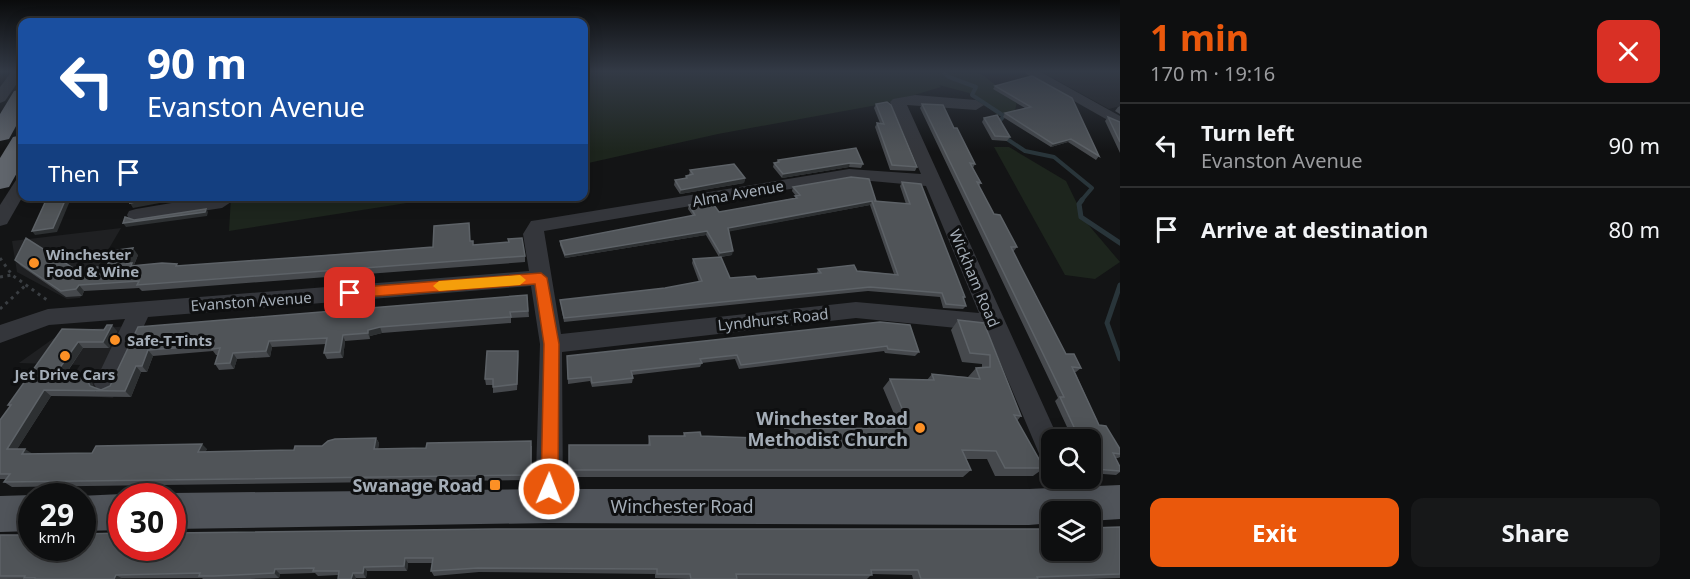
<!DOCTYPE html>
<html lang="en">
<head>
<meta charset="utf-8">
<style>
	:root { --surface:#0e0f10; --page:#171819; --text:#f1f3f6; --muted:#9b9c9f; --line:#2e2f30; --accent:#ea580c }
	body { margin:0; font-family:"Noto Sans",sans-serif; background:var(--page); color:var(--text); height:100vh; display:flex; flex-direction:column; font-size:22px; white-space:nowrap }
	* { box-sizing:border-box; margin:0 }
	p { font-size:20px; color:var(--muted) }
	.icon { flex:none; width:33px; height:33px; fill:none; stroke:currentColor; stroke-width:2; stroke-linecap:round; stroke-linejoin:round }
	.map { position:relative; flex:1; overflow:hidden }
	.sheet { display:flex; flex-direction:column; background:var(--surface); width:570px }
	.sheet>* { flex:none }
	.guide { position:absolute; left:18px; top:18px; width:570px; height:183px; border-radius:12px; box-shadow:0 3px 15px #0003,0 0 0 2px var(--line); background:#1a4fa0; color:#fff; overflow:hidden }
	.tools { position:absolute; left:1041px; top:429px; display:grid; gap:12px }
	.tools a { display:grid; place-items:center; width:60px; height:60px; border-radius:12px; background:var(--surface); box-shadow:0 3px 15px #0003,0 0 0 2px var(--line); font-size:30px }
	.speed { position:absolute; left:18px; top:483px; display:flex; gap:12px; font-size:30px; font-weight:700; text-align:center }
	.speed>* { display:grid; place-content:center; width:78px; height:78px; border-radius:50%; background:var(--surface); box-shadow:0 3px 15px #0003,0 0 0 2px var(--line); line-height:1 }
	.speed small { font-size:15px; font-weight:400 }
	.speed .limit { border:9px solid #d22; background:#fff; color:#111 }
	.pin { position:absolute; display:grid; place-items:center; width:51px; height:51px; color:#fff; margin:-26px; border-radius:12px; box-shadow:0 3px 9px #0006 }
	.me { position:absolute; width:66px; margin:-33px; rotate:1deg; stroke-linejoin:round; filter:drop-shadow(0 0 4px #0008) }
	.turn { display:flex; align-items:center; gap:21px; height:126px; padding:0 30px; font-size:27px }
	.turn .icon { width:78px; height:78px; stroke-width:2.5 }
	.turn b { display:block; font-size:42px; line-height:51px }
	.then { display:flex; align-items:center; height:57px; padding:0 30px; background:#0003; gap:12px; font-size:22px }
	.round { display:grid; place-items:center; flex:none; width:63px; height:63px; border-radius:12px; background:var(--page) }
	.summary { display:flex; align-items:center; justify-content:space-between; height:102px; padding:0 30px }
	h1 { font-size:36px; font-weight:700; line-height:45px; color:var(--accent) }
	.cta { display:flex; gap:12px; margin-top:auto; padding:12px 30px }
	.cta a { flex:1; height:69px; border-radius:12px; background:var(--accent); color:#fff; font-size:24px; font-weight:700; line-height:69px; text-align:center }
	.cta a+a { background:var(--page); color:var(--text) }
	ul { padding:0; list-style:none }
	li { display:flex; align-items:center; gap:18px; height:84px; padding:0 30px; border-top:2px solid var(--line) }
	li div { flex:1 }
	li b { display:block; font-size:22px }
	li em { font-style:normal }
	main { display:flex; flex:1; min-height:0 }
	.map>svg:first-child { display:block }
	.built { fill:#1f2022 }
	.green { fill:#1d251d }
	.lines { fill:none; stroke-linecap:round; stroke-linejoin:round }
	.stream-far1 { stroke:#29353a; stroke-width:4 }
	.stream { stroke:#29353a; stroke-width:5 }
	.path { stroke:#3a3e42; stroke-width:3; stroke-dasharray:3 4.5; stroke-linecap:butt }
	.minor { fill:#34363b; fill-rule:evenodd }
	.major { fill:#50545a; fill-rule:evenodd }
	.highway { fill:#60656c; fill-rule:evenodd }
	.wall { fill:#46494d; fill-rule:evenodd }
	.shaded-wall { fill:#2d3032 }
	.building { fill:#505458; stroke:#5d6267; stroke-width:1.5 }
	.route { fill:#ea580c; stroke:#983908; stroke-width:1.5 }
	.slow { fill:#f59e0b }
	.poi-dot { fill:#fc9025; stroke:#0e0f10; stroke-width:2 }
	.labels { text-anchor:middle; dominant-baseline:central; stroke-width:6; stroke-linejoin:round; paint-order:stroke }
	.street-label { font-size:15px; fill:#a4adb7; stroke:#0e0f10 }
	.poi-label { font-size:15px; font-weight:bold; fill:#a4adb7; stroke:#0e0f10; text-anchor:start }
	.near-poi-label { font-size:18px; font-weight:bold; fill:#a4adb7; stroke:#0e0f10; text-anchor:end }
	.near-street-label { font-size:18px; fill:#a4adb7; stroke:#0e0f10 }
</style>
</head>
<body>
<main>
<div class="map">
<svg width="1120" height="579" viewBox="0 0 1120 579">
	<rect width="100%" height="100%" fill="#131415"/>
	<g class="built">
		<polygon points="1040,71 1120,71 1120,106 1109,109"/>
		<polygon points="121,228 80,298 67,299 17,272 12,241"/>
		<polygon points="143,325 113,398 61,394 80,365 19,363 64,331"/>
	</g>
	<g class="green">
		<polygon points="584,71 977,71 1017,101 1014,116 999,116 969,93 939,85 941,87 888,103 718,134 584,164"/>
		<polygon points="994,147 1009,147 1066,181 1086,222 1120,262 1095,279 1065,275"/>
		<polygon points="231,197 231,196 445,197 229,231"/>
	</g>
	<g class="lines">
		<g class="stream-far1">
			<polyline points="942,71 949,77 976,87 972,95 1004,116 996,125"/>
			<polyline points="1004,137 1025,151 1054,157 1092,188 1081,201"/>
		</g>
		<g class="stream">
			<polyline points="1082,200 1079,204 1081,217 1120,243"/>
			<polyline points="1120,285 1107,323 1120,359"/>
		</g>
		<g class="path">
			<polyline points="0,258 12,275 47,300"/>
			<polyline points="0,277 12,275"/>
			<polyline points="0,309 26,285"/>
		</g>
		<g class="minor">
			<polygon points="12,71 22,71 22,76 5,101 0,103 0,87"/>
			<polygon points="1021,71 1039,71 1120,116 1120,127"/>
			<path d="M915,95L976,100L984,105L976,110L907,105L1059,440H1052V466L1043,463L987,331L856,318L562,352L563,506L559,516L549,520L539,516L535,506L540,344L531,286L148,317L114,391L106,394L98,391L94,384L125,319L49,325L0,343V325L48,309L529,271L523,234L531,221L538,220L849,169L921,174L890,102L893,99ZM849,179L926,186L979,313L856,302L561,334L544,231Z"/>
			<polygon points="22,178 23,196 7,224 0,226 0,205 16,180"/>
			<polygon points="213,196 231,196 231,202 222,208 136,221 129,219 127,215 129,211 136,209"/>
			<polygon points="1052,471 1052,478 1076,478 1089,505 1086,512 1064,512 1049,478"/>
		</g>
		<g class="major">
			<polygon points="1120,485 1120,519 1090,521 1090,512 1052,512 1052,523 1029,525 549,523 172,529 172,496 164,496 172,493 549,489 1029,489"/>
			<polygon points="122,494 127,496 122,496 122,530 82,531 82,496 79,496"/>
			<polygon points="32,495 35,496 32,496 32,531 0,532 0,496"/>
		</g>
		<g class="highway">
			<polygon points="22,89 22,115 9,139 0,141 0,114 14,91"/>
			<polygon points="22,135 22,164 9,187 0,189 0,158 13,137"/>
		</g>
	</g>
	<g class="wall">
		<polygon points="1032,76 1099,156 1096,160 1068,142 1051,147 1003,117 1005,113 1025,108 993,89 995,86"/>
		<polygon points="876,104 917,167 915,171 890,170 875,127 877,123 880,123 874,108"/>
		<polygon points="922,104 954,128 975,164 973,168 981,183 979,186 994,214 1017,247 1013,252 1066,354 1081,368 1076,372 1075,372 1099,425 1120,449 1120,457 1118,458 1115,458 1120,467 1120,472 1116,475 1090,473 1090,440 1073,440 1055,401 1058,398 920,108"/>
		<polygon points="1120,106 1120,114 1115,111 1118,107"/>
		<polygon points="1108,117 1120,122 1120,153 1105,121"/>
		<polygon points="984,118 1010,137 1007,141 992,140 982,122"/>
		<polygon points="778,160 863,164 861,168 849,167 782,178 773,167 774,163 777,162"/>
		<polygon points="690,170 745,178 744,183 680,194 674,185 675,180 685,179 686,176 689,175"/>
		<path d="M902,182L965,297L964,299L966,306L963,309L943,308L940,297L868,291L564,322L560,300L665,288L699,282L692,263L693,259L719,257L706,235L565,258L560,245V241L693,216L688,209L689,205L719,212L795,198L796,196L792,191L793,187L876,201L906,204L900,186ZM870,205L894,274L857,271L818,269L817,273L757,279L730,278L721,257L732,255L729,231Z"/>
		<polygon points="470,230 470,241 473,245 525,256 525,262 142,291 139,288 84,291 82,296 66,297 21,266 15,260 84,275 107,266 138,255 134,265 179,266 433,247"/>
		<polygon points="527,295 529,317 511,318 511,323 382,333 370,336 370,339 345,341 343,358 327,359 324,353 326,344 272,347 270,357 237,359 234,369 219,370 215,364 218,355 216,355 213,351 153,356 147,372 141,372 131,397 51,396 17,449 32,454 92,453 207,449 205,452 294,450 376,438 379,443 378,449 532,446 531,480 12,487 4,482 7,479 0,479 0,420 10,407 8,405 62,329 117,331 109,348 83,348 64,377 86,377 92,383 94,388 101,390 110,386 138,327"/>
		<polygon points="958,320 984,323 1021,416 1017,421 1044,468 1033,476 995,476 987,459 966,459 971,470 963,477 569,477 569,445 648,445 649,436 683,436 684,433 701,436 781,439 780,437 785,429 900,428 883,388 890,379 927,380 932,374 968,377 976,368 982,368 982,364 962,362 951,330"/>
		<polygon points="880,322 919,352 915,356 885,353 884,351 739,369 735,359 702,363 700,367 632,375 633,378 632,383 592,387 590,381 568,384 567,356"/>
		<polygon points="518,351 517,390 493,393 493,385 486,385 485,379"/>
		<polygon points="1120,527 1120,578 1090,579 913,579 912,575 872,574 867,579 688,579 655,578 655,574 479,572 434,576 431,571 432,563 408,563 407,571 367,571 366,578 356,578 356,579 338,579 338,575 318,576 315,573 280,574 279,578 250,579 203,579 202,578 0,579 0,535 1031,530"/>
	</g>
	<g class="shaded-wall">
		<polygon points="1071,139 1068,142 1051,147 1053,144"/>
		<polygon points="850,163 849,167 782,178 783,174"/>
		<polygon points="745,178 744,183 680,194 681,190"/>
		<polygon points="67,196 72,196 57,232 35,235 32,231"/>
		<polygon points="166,196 197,196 133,208 130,203"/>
		<polygon points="872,201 870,205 727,232 728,228"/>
		<polygon points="206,209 208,212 207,216 126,227 123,223"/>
		<polygon points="707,231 706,235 565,258 565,255"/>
		<polygon points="133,248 138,255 134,265 137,269 127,263"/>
		<polygon points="733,251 732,255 719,257 720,253"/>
		<polygon points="79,285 84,291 82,296 76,289"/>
		<polygon points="112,325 117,331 109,348 103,342"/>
		<polygon points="380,327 382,333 370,336 370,339 368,333 368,330"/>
		<polygon points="343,335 345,341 343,358 340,352"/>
		<polygon points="269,341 272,347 270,357 266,351"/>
		<polygon points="78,342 83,348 60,382 54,376"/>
		<polygon points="148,350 153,356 147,372 142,366"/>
		<polygon points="518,351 519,357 517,390 517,384"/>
		<polygon points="233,353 237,359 234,369 230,363"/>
		<polygon points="136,366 141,372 131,397 125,391"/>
		<polygon points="86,377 92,383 96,392 90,386"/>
		<polygon points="44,390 51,396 14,454 7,449"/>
		<polygon points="376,438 379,443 377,454 374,449"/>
		<polygon points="202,444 207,449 203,457 198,452"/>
		<polygon points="25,449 33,454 22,454"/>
		<polygon points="405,558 408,563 407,571 404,566"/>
		<polygon points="364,567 367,571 366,578 363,573"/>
		<polygon points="275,569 280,574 279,578 274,573"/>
		<polygon points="353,573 356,578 356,579 351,579"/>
		<polygon points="116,575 123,579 114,579"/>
	</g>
	<g class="building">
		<polygon points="1032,76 1072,98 1099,156 1071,139 1053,144 1005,113 1031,107 995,86"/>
		<polygon points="887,102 891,105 917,167 892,165 877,123 884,124 876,104"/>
		<polygon points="922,104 943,105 954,128 957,128 975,164 970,163 981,183 977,182 994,214 1000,215 1017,247 1011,247 1020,265 1066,354 1074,354 1081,368 1072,367 1099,425 1106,426 1120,449 1120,454 1113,453 1120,467 1120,471 1095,469 1090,461 1090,440 1080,440 1060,397 1064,397"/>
		<polygon points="997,115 1010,137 995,136 984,118"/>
		<polygon points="1108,117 1120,122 1120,142"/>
		<polygon points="856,148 863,164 850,163 783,174 774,163 779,162 778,160"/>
		<polygon points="734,164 745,178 681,190 675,180 687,178 686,176 693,174 690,170"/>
		<polygon points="851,177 869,179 876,201 874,201 910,204 902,182 921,184 965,297 963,297 966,306 946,304 942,293 870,287 564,318 560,300 665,288 702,281 693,259 721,257 730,278 755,276 757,279 821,273 818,269 854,265 857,271 898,275 872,201 728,228 733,251 720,253 707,231 565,255 560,241 695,215 689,205 711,201 719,212 797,198 795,196 800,195 793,187"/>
		<polygon points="48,196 67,196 53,228 32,231"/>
		<polygon points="153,196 166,196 130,203 131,200"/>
		<polygon points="206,209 205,212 123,223 125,217 134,220"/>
		<polygon points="469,223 470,241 473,241 473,245 509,242 508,239 522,238 525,256 137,285 139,281 79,285 76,289 61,291 15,260 26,238 84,275 89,268 107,266 113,251 118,250 133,248 127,263 132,263 131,266 162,263 177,264 176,266 332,255 433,247 434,226"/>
		<polygon points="527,295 528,311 510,312 511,317 380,327 368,330 368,333 343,335 340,352 324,353 327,338 269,341 266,351 233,353 230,363 215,364 220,348 212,349 213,345 148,350 142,366 136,366 125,391 44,390 7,449 25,449 22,454 92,453 96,446 202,444 198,452 294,450 295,446 322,446 328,441 335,439 376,438 374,449 426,448 427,443 531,441 531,475 4,482 10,474 0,474 0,420 11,405 8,405 62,329 104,330 107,325 112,325 103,342 78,342 54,376 86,377 90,386 101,390 110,386 138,327"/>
		<polygon points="958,320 984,323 1021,416 1014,415 1044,468 1005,468 996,451 962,450 971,470 569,470 569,445 650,445 649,436 685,436 684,433 700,432 701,436 788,439 785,429 910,428 890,379 934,380 932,374 980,379 976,368 990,367 990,355 970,353"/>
		<polygon points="880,322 910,325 919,352 888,349 887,346 741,365 737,355 700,359 702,363 631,371 633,378 592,383 591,377 568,379 567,356"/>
		<polygon points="487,351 518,351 517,384 493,387 493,379 485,379"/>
		<polygon points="1120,527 1120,574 1037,577 1038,579 921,579 918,570 871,570 872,575 736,574 737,579 691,579 690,574 657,574 657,569 478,568 431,571 433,558 405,558 404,566 364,567 363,573 353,573 351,579 338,579 339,571 313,571 314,568 275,569 274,573 214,576 199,576 200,573 116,575 114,579 35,579 35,578 24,578 25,576 0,576 0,535 32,535 32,548 82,548 82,534 122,533 122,548 172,548 172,533 496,529 1052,529 1052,550 1090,550 1090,528"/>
	</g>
	<linearGradient id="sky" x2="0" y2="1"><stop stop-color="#0a0b0c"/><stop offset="0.47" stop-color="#333a46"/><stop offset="1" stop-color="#333a46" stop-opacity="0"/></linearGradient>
	<rect width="1120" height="152" fill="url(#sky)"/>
	<polygon class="route" points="541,273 547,278 559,344 558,489 556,495 549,498 543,495 541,489 544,344 535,284 350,298 344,293 350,288"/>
	<polygon class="slow" points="520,275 526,280 520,285 439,291 433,286 439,281"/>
	<g class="poi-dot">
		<circle cx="34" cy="263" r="6"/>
		<circle cx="115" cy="340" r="6"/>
		<circle cx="65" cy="356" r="6"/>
		<circle cx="920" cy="428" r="6"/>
		<rect x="489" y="479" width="12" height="12" rx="3"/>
	</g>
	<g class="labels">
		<g class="street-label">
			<text transform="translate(738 193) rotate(-10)">Alma Avenue</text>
			<text transform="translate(975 278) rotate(67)">Wickham Road</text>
			<text transform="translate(251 301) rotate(-4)">Evanston Avenue</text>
			<text transform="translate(773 319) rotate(-6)">Lyndhurst Road</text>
		</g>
		<g class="poi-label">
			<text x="46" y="254">Winchester<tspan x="46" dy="17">Food &amp; Wine</tspan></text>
			<text x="127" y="340">Safe-T-Tints</text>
			<text x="65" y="374" text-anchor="middle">Jet Drive Cars</text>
		</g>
		<g class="near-poi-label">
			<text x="908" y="418">Winchester Road<tspan x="908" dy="21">Methodist Church</tspan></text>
			<text x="483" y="485">Swanage Road</text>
		</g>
		<g class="near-street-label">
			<text x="682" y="506">Winchester Road</text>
		</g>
	</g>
</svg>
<div class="tools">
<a><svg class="icon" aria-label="search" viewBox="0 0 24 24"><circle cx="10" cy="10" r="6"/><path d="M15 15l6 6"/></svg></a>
<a><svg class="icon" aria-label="layers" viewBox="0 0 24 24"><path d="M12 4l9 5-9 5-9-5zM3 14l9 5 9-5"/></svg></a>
</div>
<div class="speed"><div>29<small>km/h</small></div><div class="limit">30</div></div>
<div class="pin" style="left:350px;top:293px;background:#d93025"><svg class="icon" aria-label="arrive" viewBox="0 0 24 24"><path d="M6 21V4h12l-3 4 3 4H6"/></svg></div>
<svg class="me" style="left:549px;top:489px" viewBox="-20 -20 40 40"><circle r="17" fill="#ea580c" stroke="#fff" stroke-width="3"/><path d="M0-11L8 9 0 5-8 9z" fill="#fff"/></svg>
<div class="guide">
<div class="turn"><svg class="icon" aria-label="left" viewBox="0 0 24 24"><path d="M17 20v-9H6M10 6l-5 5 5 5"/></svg><div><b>90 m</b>Evanston Avenue</div></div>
<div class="then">Then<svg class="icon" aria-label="arrive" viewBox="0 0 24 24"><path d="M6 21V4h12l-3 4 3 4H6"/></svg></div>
</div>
</div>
<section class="sheet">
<div class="summary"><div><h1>1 min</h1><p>170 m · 19:16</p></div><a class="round" style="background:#d93025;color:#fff"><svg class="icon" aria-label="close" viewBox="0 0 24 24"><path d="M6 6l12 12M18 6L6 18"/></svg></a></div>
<ul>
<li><svg class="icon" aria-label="left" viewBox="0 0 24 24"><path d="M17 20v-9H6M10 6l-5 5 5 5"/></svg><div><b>Turn left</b><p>Evanston Avenue</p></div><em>90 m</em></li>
<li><svg class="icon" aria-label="arrive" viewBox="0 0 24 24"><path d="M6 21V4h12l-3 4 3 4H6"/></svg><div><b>Arrive at destination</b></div><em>80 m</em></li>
</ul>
<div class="cta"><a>Exit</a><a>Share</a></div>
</section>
</main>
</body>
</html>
